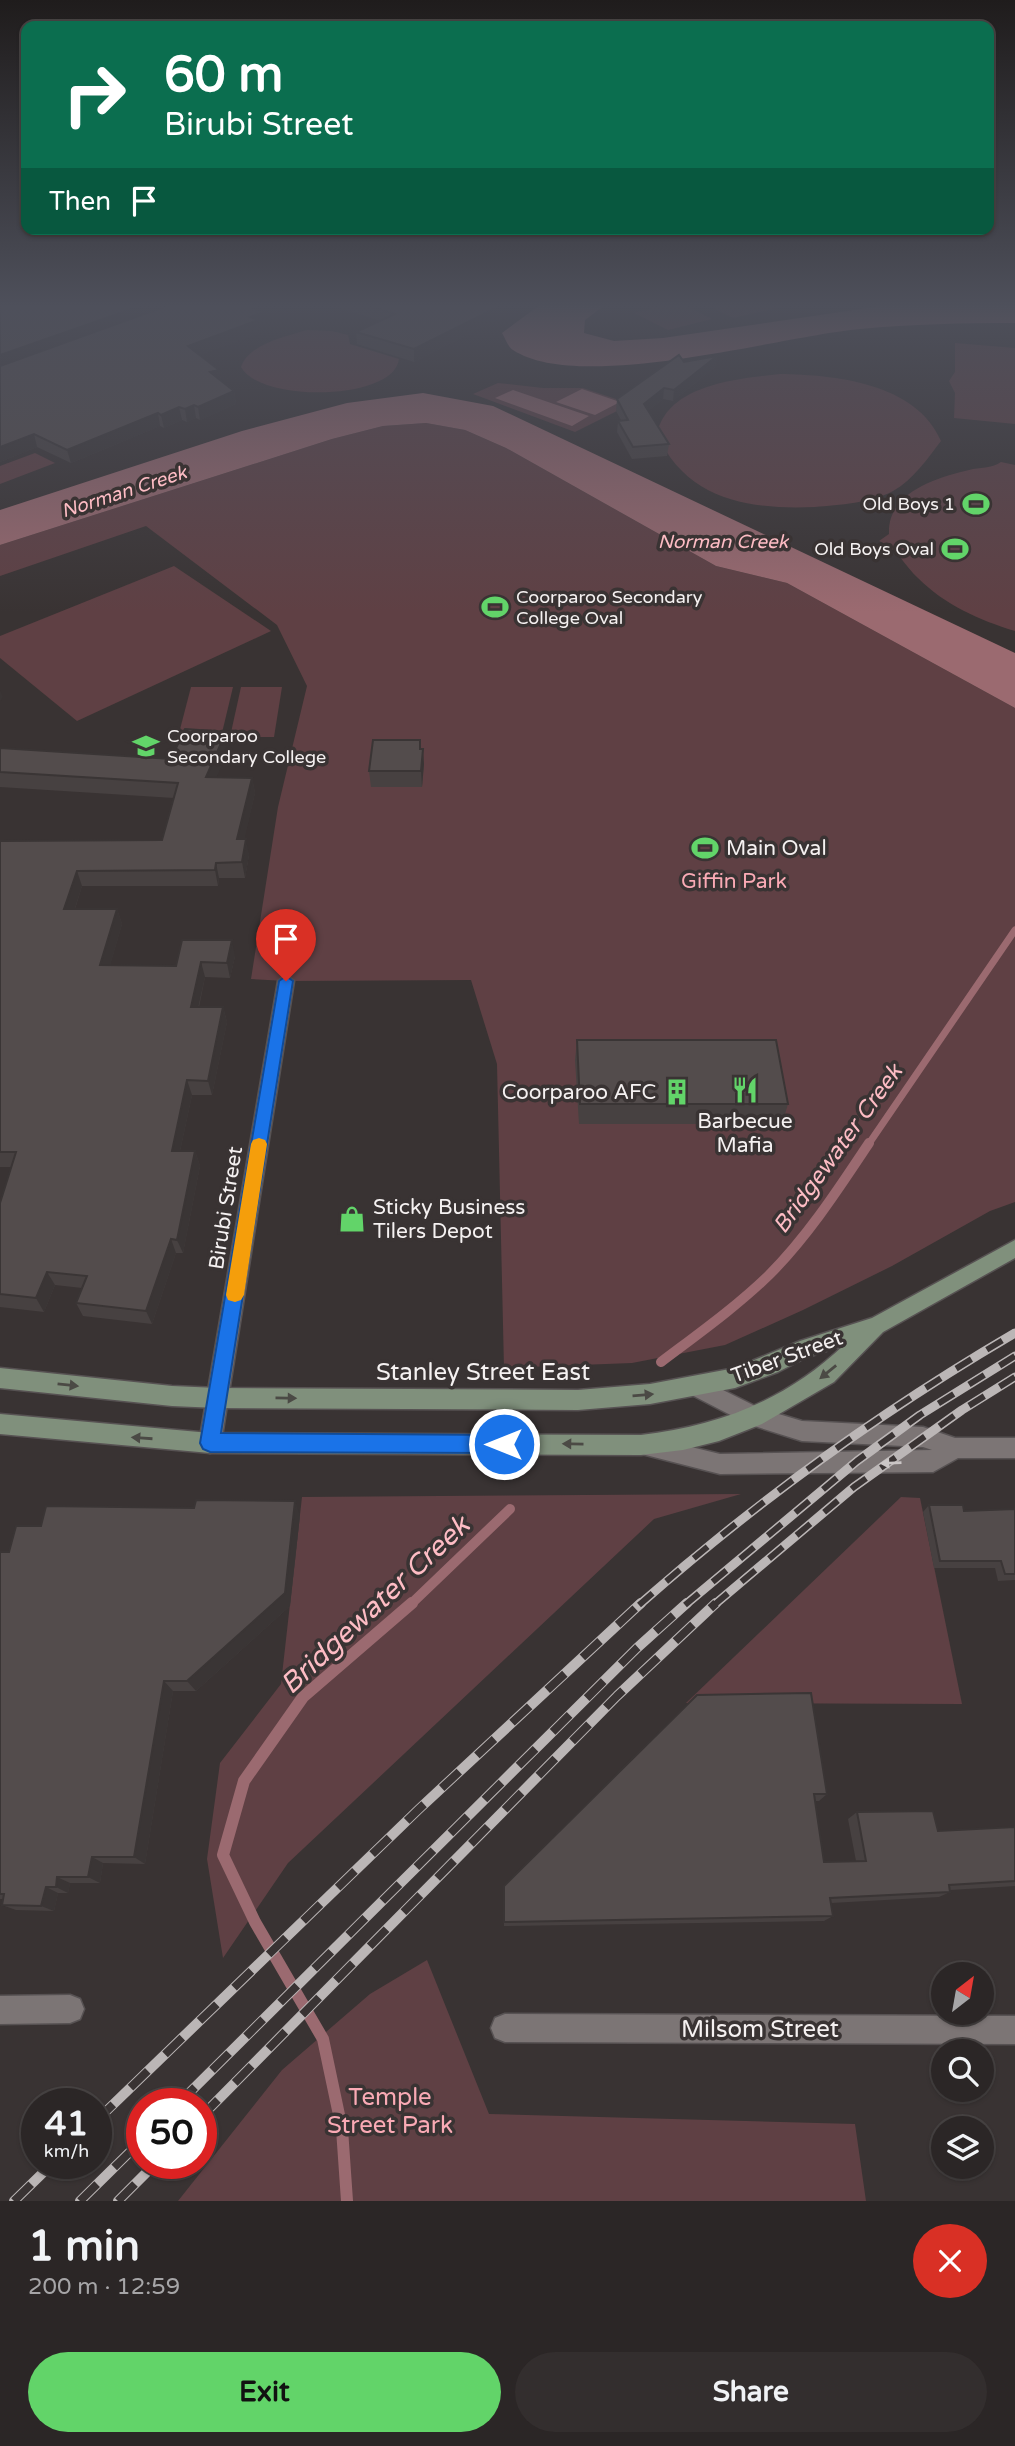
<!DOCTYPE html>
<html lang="en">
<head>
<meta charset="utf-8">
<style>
	:root { --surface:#2b2626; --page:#332e2e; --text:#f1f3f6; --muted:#a6a5a7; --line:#474343; --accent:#62d469 }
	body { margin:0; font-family:"Varela Round",sans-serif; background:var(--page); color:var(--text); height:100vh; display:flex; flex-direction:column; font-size:26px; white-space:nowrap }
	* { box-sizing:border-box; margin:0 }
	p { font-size:23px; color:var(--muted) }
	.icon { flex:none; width:38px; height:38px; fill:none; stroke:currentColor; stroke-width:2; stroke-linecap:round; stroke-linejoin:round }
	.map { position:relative; height:2201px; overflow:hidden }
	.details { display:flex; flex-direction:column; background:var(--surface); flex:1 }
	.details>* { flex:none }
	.guide { position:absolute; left:21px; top:21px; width:973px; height:214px; border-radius:14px; box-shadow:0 2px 5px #0004,0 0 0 2px var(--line); background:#0b6e4f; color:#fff; overflow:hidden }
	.needle { width:46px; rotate:31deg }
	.controls { position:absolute; left:931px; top:1962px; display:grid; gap:14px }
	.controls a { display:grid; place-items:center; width:63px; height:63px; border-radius:50%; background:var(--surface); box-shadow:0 2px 5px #0004,0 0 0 2px var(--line); font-size:35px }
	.speed { position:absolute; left:21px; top:2088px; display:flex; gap:14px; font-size:35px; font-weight:700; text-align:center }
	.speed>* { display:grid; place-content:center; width:91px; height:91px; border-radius:50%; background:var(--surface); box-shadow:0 2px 5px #0004,0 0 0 2px var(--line); line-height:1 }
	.speed small { font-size:18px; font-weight:400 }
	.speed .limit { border:10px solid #d22; background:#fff; color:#111 }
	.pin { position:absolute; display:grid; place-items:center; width:60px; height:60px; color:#fff; margin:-72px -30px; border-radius:50% 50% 50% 0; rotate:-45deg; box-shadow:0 0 7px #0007 }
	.pin .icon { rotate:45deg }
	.me { position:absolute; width:77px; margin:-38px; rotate:270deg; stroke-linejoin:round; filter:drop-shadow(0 0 5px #0008) }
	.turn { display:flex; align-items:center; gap:24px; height:147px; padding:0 28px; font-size:32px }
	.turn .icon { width:91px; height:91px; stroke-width:2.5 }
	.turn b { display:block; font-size:49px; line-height:60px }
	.then { display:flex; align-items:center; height:66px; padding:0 28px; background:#0003; gap:14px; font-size:26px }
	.round { display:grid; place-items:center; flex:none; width:74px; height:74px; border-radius:37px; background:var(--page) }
	.summary { display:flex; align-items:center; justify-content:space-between; height:119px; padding:0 28px }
	h1 { font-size:42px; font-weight:700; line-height:52px }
	.cta { display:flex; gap:14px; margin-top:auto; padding:14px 28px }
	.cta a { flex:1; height:80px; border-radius:42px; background:var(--accent); color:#111; font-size:28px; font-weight:700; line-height:80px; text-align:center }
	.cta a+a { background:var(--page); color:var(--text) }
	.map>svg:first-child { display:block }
	.green { fill:#5f4044 }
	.water { fill:#9b6a70 }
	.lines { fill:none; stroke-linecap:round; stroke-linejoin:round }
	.stream-far2 { stroke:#9b6a70; stroke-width:7 }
	.stream-far1 { stroke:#9b6a70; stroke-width:10 }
	.stream { stroke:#9b6a70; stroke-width:12 }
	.street-casing { stroke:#575253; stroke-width:3 }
	.secondary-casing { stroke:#575253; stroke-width:3 }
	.street { fill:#7c7575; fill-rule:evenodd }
	.secondary { fill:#80907c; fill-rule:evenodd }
	.rail-far1-casing { stroke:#bbb6b6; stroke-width:9 }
	.rail-casing { stroke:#bbb6b6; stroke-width:10 }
	.rail-far1 { stroke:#393333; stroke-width:6; stroke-dasharray:18; stroke-linecap:butt }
	.rail { stroke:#393333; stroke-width:8; stroke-dasharray:24; stroke-linecap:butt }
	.wall { fill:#474141 }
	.shaded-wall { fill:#3a3535 }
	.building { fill:#534c4c; stroke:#3a3535; stroke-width:2 }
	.oneway { fill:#4b4a45 }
	.oneway2 { fill:#cbc6c6 }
	.route { fill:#1a73e8; stroke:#114b97; stroke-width:2 }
	.slow { fill:#f59e0b }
	.labels { text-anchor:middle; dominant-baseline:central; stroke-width:7; stroke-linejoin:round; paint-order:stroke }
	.far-poi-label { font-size:18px; fill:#f5f1f1; stroke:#393333; text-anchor:end }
	.far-water-label { font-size:19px; font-style:italic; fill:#fdbcc4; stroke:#393333 }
	.poi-label { font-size:21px; fill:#f5f1f1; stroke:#393333; text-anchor:start }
	.park-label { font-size:21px; fill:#faaab5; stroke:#393333 }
	.street-label { font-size:21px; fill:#f5f1f1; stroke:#393333 }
	.water-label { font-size:23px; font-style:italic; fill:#fdbcc4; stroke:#393333 }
	.near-street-label { font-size:24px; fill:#f5f1f1; stroke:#393333 }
	.near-park-label { font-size:24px; fill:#faaab5; stroke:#393333 }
	.near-water-label { font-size:28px; font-style:italic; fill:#fdbcc4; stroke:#393333 }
</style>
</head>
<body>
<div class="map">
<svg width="1015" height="2201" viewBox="0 0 1015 2201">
	<rect width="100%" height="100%" fill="#393333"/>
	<g class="green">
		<polygon points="668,304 683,304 712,319 668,330 634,313"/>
		<polygon points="705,304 796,304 733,318"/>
		<path d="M307,330L332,331L348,335L350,344L399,359C394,401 260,403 241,367C250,343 285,337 307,330Z"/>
		<polygon points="955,343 1015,348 1015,424 954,418 955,393 949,381 955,372"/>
		<path d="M780,374C836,375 916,383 941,441C928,458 913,480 893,491C871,503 839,505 815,507C750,510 686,500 657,434C668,384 738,379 780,374Z"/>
		<polygon points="498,383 543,388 583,388 631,404 575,432 473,394"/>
		<polygon points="426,423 465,430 506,448 716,566 787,583 1015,708 1015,1202 990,1211 892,1266 803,1310 725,1345 632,1363 504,1368 497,1064 471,980 286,981 251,979 278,807 307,686 277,625 146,526 0,576 0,545 332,439 383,426"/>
		<polygon points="35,453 55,463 0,484 0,466"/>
		<path d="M1001,462L1015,465V631C979,620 945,605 918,578C904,565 897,548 879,541L889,534C887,493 935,478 969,470C980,467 991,469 1001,462Z"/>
		<polygon points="174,566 271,631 77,721 0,658 0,636"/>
		<polygon points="191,687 233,687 221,737 178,737"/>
		<polygon points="241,687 282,687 274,737 230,737"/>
		<polygon points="741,1494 654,1519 288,1863 223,1958 207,1859 220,1763 281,1684 302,1497"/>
		<polygon points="901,1497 920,1498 962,1704 686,1703"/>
		<polygon points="427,1960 489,2114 855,2124 866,2201 178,2201 282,2070 370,1994"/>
	</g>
	<g class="water">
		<path d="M541,304H606L585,320L584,333L614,341L663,338L888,305H1015V323C963,323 912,324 860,329C781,336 580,394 513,350C508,347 505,338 502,333Z"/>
		<polygon points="582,389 620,402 595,415 556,402"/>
		<polygon points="513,390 589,416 572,426 495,398"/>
		<polygon points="423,393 493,406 1015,653 1015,708 787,583 716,566 506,448 465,430 426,423 383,426 332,439 0,545 0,510 242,431 347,403"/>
	</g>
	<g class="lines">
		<polyline class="stream-far2" points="868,1145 1015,930"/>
		<g class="stream-far1">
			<path d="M661,1362C698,1334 736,1307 769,1275C808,1236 839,1188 869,1143"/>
			<polyline points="410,1605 510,1509"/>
		</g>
		<polyline class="stream" points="347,2201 342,2129 323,2039 255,1922 223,1855 244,1781 303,1697 412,1603"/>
		<g class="street-casing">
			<g id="street">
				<polygon points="286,975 294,981 221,1443 218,1450 210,1453 202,1450 199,1443 278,981"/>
				<polygon points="695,1376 759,1408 802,1421 923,1427 955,1438 1015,1438 1015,1458 958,1458 933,1472 720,1474 638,1453 635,1446 638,1439 646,1436 720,1454 932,1450 923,1447 802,1441 748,1424 688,1393 685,1386 688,1379"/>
				<polygon points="70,1995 80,1999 84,2009 80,2019 70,2023 0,2024 0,1996"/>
				<polygon points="505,2014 1015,2016 1015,2044 505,2042 495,2038 491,2028 495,2018"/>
			</g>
		</g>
		<g class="secondary-casing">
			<path id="secondary" d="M1015,1240V1258L883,1332L834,1382L762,1424L719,1441L683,1450L641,1455L210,1453L0,1434V1414L210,1433L641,1435C719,1426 786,1400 844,1345L805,1358L778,1372L735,1388L650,1404L578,1410L218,1408L172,1406L0,1388V1368L172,1386L218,1388L578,1390L650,1384L735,1368L800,1341L872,1318Z"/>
		</g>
		<use href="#street" class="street"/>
		<use href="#secondary" class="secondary"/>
		<g class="rail-far1-casing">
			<g id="rail-far1">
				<path d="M639,1605C756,1502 880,1412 1015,1333"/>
				<polyline points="685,1605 857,1461 920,1415 1015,1356"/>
				<polyline points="714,1605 854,1487 962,1410 1015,1377"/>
			</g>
		</g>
		<g class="rail-casing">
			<g id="rail">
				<polyline points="178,2104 637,1648 687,1603"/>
				<polyline points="201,2117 617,1696 716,1603"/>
				<polyline points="96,2121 419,1809 641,1603"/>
				<polyline points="14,2201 53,2163"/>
				<polyline points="80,2201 142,2140"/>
				<polyline points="118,2201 156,2163"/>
			</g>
		</g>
		<use href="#rail-far1" class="rail-far1"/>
		<use href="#rail" class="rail"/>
	</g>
	<g class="wall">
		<polygon points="0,304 264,317 265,324 259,327 260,333 200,355 219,370 221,381 234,391 236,404 200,420 196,418 187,422 182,420 164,428 160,426 71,463 37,447 0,462"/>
		<polygon points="328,304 504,304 504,316 414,362 357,344 356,332 380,321"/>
		<polygon points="717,356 715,367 673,401 663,399 648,411 669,444 667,456 632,459 617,432 618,421 621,420 616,411 617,399 684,362"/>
		<polygon points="229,747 216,777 252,778 255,793 244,839 249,855 245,878 219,878 218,886 82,886 75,909 117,909 122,924 110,965 176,966 235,956 230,978 205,977 199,1007 223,1007 227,1022 212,1095 192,1095 180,1151 195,1151 200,1166 183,1253 176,1253 152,1324 83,1316 76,1303 82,1288 55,1285 44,1312 0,1307 0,1203 12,1167 0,1167 0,841 162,840 174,798 0,787 0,748 171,759"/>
		<polygon points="421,749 424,764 422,787 371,787 369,771"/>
		<polygon points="577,1040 788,1104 782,1124 579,1124 575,1060"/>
		<polygon points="929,1505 964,1511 1015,1509 1015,1580 998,1581 995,1568 934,1568 923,1512"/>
		<polygon points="300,1515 290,1606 196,1691 173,1691 145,1864 103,1863 100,1883 70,1883 68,1893 58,1893 54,1911 16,1910 2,1905 3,1899 0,1899 0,1552 9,1552 41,1526"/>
		<polygon points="697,1695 827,1794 819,1801 815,1801 824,1862 856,1861 848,1819 857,1812 938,1831 1015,1827 1015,1886 950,1890 950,1892 939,1897 831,1903 833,1916 824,1921 504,1926 504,1886"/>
	</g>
	<g class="shaded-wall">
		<polygon points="146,304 182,304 0,368 0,355"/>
		<polygon points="265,304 299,304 264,317 265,324 259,327 260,333 191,359 188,346 250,317 253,308"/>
		<polygon points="504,304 504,316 414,362 414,349"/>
		<polygon points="717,356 715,367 673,401 674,390"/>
		<polygon points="219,370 222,383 210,372"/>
		<polygon points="664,388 663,399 643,415 644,404"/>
		<polygon points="234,391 236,404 200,420 198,407"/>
		<polygon points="194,405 196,418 187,422 185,409"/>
		<polygon points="179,407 182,420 164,428 161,415"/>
		<polygon points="158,413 160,426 71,463 67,450"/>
		<polygon points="34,434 37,447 0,462 0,447"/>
		<polygon points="0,690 3,697 0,702"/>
		<polygon points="226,732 229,747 210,793 206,777"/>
		<polygon points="423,749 424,764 422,787 421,771"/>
		<polygon points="252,778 255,793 241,855 237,839"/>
		<polygon points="246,839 249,855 245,878 242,862"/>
		<polygon points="216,863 219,878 218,886 215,870"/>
		<polygon points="77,871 82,886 70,924 64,909"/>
		<polygon points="117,909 122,924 106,980 100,965"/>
		<polygon points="232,940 235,956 230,978 227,963"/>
		<polygon points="201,962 205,977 195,1022 191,1007"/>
		<polygon points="223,1007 227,1022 212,1095 208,1081"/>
		<polygon points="187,1080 192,1095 177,1165 172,1151"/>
		<polygon points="195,1151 200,1166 183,1253 177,1240"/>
		<polygon points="171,1239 176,1253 152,1324 146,1311"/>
		<polygon points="47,1272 55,1285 44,1312 36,1298"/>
		<polygon points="295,1501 300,1515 290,1606 196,1691 187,1681"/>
		<polygon points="164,1681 173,1691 145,1864 134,1857"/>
		<polygon points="92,1857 103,1863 100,1883 88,1877"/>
		<polygon points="57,1877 70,1883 68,1893 56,1887"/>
		<polygon points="46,1887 58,1893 54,1911 41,1906"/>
	</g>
	<g class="building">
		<polygon points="0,304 146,304 0,355"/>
		<polygon points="172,304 265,304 253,308 264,312 250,317 258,320 188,346 219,370 210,372 234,391 198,407 194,405 185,409 179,407 161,415 158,413 67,450 34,434 0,447 0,366"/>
		<polygon points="364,304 504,304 414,349 356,332 395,314"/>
		<polygon points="679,355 684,362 717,356 674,390 664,388 644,404 669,444 633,447 618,421 628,420 617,399"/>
		<polygon points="185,729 226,732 206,777 252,778 237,839 246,839 242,862 216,863 215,870 77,871 64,909 117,909 100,965 176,966 182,940 232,940 227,963 201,962 191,1007 223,1007 208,1081 187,1080 172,1151 195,1151 177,1240 171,1239 146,1311 76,1303 87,1276 47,1272 36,1298 0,1294 0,1203 16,1152 0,1152 0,841 162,840 178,783 0,772 0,748 171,759"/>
		<polygon points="373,740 420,740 420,749 423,749 421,771 369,771"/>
		<polygon points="577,1040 776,1040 788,1104 580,1104"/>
		<polygon points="196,1500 295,1501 285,1593 187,1681 164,1681 134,1857 92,1857 88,1877 57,1877 56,1887 46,1887 41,1906 2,1905 4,1894 0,1894 0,1552 9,1552 16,1526 41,1526 46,1506 194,1508"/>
		<polygon points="929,1505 963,1505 964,1511 1015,1509 1015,1574 1005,1574 1001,1561 940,1561"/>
		<polygon points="811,1693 827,1794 814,1794 824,1862 866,1861 857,1812 933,1811 938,1831 1015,1827 1015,1881 949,1885 950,1892 830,1898 833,1916 504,1922 504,1886 697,1695"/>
	</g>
	<defs><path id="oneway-solid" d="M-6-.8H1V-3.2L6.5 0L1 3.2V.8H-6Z" transform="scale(1.75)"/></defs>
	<g class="oneway">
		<use href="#oneway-solid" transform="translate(828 1372) rotate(141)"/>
		<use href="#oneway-solid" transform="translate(68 1385) rotate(6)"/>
		<use href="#oneway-solid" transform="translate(643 1395) rotate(-5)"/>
		<use href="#oneway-solid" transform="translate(286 1398) rotate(1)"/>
		<use href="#oneway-solid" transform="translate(142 1438) rotate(-176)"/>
		<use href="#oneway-solid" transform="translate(573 1444) rotate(-179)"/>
	</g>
	<use class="oneway2" href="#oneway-solid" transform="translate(891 1463) rotate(178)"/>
	<linearGradient id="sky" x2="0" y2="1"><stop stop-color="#1f1c1c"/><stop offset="0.5" stop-color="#4e505b"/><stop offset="1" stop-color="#4e505b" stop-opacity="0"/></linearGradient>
	<rect width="1015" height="612" fill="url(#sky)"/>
	<polygon class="route" points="286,976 293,981 221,1433 504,1435 511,1437 513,1444 511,1451 504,1453 210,1452 203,1449 200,1443 279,981"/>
	<polygon class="slow" points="259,1138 265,1140 267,1144 244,1295 241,1300 235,1302 228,1300 226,1295 251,1144 253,1140"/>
	<defs>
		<g id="stadium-bare" transform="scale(2.1)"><path d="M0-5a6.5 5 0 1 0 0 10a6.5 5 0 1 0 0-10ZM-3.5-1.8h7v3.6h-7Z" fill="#62d469" stroke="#393333" stroke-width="2.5" paint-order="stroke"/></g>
		<g id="school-bare" transform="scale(2.1)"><path d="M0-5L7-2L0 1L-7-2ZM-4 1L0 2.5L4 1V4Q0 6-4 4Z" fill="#62d469" stroke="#393333" stroke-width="2.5" paint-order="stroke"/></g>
		<g id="restaurant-bare" transform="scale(2.1)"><path d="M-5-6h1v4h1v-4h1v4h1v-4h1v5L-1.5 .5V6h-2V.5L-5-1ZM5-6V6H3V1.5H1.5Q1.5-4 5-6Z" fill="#62d469" stroke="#393333" stroke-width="2.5" paint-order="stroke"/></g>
		<g id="building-bare" transform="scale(2.1)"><path d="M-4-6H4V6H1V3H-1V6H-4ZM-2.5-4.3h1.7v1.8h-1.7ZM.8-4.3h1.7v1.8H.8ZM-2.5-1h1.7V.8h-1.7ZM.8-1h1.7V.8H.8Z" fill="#62d469" stroke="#393333" stroke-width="2.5" paint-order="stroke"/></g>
		<g id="shop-bare" transform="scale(2.1)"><path d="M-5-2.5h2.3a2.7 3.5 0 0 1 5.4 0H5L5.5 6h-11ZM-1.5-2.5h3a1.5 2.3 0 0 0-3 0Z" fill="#62d469" stroke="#393333" stroke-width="2.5" paint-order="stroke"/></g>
	</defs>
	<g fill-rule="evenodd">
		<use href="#stadium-bare" x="976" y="504"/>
		<use href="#stadium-bare" x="955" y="549"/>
		<use href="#stadium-bare" x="495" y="607"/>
		<use href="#school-bare" x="146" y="746"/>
		<use href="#stadium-bare" x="705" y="848"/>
		<use href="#restaurant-bare" x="745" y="1090"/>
		<use href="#building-bare" x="677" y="1092"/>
		<use href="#shop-bare" x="352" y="1219"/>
	</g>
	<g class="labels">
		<g class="far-poi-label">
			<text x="955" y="504">Old Boys 1</text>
			<text x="934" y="549">Old Boys Oval</text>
			<text x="516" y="597" text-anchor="start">Coorparoo Secondary<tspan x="516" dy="21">College Oval</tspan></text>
			<text x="167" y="736" text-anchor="start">Coorparoo<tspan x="167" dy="21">Secondary College</tspan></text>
		</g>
		<g class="far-water-label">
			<text transform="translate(124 492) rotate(-18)">Norman Creek</text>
			<text x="723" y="542">Norman Creek</text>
		</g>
		<g class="poi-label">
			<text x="726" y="848">Main Oval</text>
			<text x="656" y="1092" text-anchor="end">Coorparoo AFC</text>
			<text x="745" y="1121" text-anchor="middle">Barbecue<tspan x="745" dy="24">Mafia</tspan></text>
			<text x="373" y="1207">Sticky Business<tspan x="373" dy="24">Tilers Depot</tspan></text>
		</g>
		<g class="park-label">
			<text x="734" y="881">Giffin Park</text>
		</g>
		<g class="street-label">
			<text transform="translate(226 1208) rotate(-81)">Birubi Street</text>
			<text transform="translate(787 1357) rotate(-20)">Tiber Street</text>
		</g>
		<g class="water-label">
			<text transform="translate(838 1149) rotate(-54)">Bridgewater Creek</text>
		</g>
		<g class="near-street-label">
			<text x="483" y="1372">Stanley Street East</text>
			<text x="760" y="2029">Milsom Street</text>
		</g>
		<g class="near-park-label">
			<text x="390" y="2097">Temple<tspan x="390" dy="28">Street Park</tspan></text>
		</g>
		<g class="near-water-label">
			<text transform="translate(375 1605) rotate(-43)">Bridgewater Creek</text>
		</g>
	</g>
</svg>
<div class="controls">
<a><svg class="needle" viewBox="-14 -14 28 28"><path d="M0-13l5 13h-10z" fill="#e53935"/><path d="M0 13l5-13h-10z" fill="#a6a5a7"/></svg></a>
<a><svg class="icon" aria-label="search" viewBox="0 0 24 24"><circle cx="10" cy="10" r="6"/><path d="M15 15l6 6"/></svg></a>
<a><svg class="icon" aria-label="layers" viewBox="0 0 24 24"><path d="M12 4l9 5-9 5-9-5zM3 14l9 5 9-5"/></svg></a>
</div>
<div class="speed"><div>41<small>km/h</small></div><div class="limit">50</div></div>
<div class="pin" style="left:286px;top:981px;background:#d93025"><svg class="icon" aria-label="arrive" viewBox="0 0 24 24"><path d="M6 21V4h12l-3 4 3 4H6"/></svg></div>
<svg class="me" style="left:504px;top:1444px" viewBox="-20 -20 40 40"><circle r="17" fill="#1a73e8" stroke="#fff" stroke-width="3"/><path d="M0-11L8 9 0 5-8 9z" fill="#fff"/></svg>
<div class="guide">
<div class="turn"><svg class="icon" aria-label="right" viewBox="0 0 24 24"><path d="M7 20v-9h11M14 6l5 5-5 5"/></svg><div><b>60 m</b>Birubi Street</div></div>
<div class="then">Then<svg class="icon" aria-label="arrive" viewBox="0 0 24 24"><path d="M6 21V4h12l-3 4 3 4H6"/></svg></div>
</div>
</div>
<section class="details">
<div class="summary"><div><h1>1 min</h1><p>200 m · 12:59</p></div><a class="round" style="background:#d93025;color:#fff"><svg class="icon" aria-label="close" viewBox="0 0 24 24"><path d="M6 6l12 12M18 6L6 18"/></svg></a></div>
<div class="cta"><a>Exit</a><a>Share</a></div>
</section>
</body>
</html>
